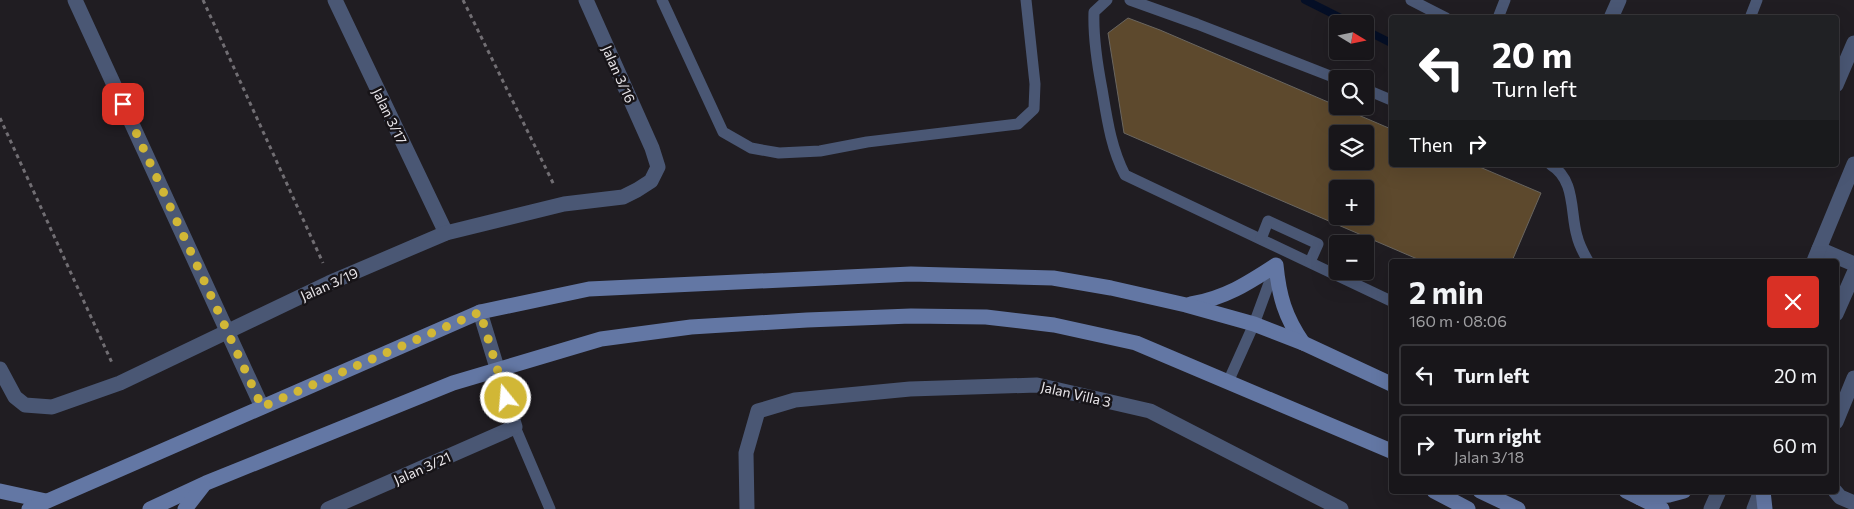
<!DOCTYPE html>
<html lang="en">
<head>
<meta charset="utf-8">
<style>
	:root { --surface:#18161a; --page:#252327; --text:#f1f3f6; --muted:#9f9fa2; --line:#363539 }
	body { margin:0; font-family:Commissioner,sans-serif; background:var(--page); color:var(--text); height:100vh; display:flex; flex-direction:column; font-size:19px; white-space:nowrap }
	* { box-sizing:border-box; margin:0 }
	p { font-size:16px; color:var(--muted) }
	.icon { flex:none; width:28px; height:28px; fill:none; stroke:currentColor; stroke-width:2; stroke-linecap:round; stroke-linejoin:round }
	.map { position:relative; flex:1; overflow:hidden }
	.details { position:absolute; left:1389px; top:259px; width:450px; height:235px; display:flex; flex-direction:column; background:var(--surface); border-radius:5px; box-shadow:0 5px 20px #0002,0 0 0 1px var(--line) }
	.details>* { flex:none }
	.guide { position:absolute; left:1389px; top:15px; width:450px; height:152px; border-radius:5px; box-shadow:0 5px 20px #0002,0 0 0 1px var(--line); background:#202124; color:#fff; overflow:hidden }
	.needle { width:32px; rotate:100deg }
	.buttons { position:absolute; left:1329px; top:15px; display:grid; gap:10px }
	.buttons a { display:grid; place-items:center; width:45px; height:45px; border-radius:5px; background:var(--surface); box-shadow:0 5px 20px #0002,0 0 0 1px var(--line); font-size:25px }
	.pin { position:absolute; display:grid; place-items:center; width:42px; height:42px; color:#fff; margin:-21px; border-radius:10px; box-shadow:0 2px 8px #0006 }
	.me { position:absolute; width:55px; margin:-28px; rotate:343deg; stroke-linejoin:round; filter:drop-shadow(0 0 4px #0008) }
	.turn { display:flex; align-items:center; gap:18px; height:105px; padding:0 20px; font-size:22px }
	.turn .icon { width:65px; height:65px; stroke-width:2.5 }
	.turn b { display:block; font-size:35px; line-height:42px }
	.then { display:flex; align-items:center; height:48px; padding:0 20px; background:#0003; gap:10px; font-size:19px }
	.round { display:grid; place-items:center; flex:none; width:52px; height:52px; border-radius:5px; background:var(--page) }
	.head { display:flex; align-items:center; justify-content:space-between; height:85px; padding:0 20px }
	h1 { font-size:30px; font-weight:700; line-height:38px }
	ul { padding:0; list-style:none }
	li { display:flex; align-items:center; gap:15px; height:62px; margin:0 10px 8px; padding:0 10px; border:2px solid var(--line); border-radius:5px }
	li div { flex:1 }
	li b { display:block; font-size:19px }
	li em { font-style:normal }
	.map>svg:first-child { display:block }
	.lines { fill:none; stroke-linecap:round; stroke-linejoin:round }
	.stream { stroke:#050f26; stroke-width:8 }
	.building { fill:#5d492d; stroke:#6a6660; fill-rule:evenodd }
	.path { stroke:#716e73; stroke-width:3; stroke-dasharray:4 4; stroke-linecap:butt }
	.lane { stroke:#4a5774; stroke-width:11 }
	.street { stroke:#4a5774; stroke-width:15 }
	.secondary { stroke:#6377a4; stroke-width:15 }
	.route { stroke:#d1b736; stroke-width:9; stroke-dasharray:0 16.2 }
	.labels { text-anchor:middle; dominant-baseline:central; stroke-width:5; stroke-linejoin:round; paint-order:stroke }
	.street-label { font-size:14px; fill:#e8e5e9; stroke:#171418 }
</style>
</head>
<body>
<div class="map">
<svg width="1854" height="509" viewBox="0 0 1854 509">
	<rect width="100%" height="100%" fill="#201d22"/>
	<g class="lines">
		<g class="stream">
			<polyline points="1305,0 1353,24"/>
			<polyline points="1365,30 1391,43"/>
		</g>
	</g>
	<path class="building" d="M1128,18L1160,30L1391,129V165H1475L1541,193L1512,261H1422L1124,133L1108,33ZM1338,134H1365V161H1338ZM1338,189H1365V216H1338Z"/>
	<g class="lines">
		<g class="path">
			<polyline points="203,0 323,263"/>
			<polyline points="463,0 554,185"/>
			<polyline points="0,118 113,365"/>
		</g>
		<g class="lane">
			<polyline points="662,0 723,132 751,148 779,153 820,151 867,142 1018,124 1034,109 1035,84 1026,0"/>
			<path d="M1107,0L1094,12C1093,38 1097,63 1102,89C1107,119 1111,148 1125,175L1391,301"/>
			<polyline points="1130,0 1197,24 1338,79"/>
			<polyline points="1411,0 1446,18"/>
			<polyline points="1498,18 1505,0"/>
			<polyline points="1750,18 1757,0"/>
			<polyline points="1365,89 1391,100"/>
			<path d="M1551,165C1576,180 1570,213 1577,236C1579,245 1584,254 1588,261"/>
			<polyline points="1261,239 1268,221 1318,244 1310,262"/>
			<polyline points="1228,382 1254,324 1275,267"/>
			<polyline points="515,427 550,509"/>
		</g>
		<g class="street">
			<polyline points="75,0 262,407"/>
			<polyline points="335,0 446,233"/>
			<polyline points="1611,18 1619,0"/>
			<polyline points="1836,85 1854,43"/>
			<polyline points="1819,249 1854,264"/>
			<polyline points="1814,261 1854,164"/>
			<polyline points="1836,314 1854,273"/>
			<polyline points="0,369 15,397 25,405 52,407 120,383 329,283 446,233 564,204 623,197 637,190 651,181 658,167 652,148 586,0"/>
			<polyline points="1836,422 1854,378"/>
			<polyline points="1835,491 1840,497 1854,503"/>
			<polyline points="328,509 515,427 480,312"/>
			<polyline points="747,509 746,453 758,411 795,400 910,389 1037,385 1150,411 1341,509"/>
			<polyline points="1711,509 1719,491"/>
			<polyline points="1754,509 1761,491"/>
		</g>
		<g class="secondary">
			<path d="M1191,304C1225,298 1247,284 1276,265C1279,296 1285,317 1303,343"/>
			<polyline points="0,491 46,501"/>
			<polyline points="1434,491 1468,509"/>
			<polyline points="1480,491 1518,509"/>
			<polyline points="1626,491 1662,509"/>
			<polyline points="1763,491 1765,509"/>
			<polyline points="1640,498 1669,495 1684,491"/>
			<polyline points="29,509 480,312 589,289 911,274 1053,278 1111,288 1186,305 1254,324 1303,343 1391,384"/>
			<polyline points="150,509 206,483 453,383 601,339 691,327 807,320 911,316 986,317 1054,325 1136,343 1391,451"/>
			<polyline points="185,509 203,486"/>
		</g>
	</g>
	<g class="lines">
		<polyline class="route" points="123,104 262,407 480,312 506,398"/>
	</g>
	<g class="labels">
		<g class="street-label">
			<text transform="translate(619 74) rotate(66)">Jalan 3/16</text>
			<text transform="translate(390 116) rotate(64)">Jalan 3/17</text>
			<text transform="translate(329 284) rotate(-24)">Jalan 3/19</text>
			<text transform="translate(1076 394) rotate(13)">Jalan Villa 3</text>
			<text transform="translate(422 468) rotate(-24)">Jalan 3/21</text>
		</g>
	</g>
</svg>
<div class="buttons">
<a><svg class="needle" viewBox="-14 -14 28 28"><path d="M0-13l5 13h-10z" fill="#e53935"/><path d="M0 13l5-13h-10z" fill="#9f9fa2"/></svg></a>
<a><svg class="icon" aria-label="search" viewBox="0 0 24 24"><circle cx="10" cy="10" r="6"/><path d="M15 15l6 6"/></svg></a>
<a><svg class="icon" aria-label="layers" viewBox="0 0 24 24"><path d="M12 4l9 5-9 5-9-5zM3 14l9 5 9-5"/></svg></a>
<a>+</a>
<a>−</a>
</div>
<div class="pin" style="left:123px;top:104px;background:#d93025"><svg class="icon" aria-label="arrive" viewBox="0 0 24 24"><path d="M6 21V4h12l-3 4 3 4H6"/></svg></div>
<svg class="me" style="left:506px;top:398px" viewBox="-20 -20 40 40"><circle r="17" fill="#d1b736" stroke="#fff" stroke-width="3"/><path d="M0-11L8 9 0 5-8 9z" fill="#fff"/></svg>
<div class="guide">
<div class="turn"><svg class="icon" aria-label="left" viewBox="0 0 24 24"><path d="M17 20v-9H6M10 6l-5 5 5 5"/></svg><div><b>20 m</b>Turn left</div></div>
<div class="then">Then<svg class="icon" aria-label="right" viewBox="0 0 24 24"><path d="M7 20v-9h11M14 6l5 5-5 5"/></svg></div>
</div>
<section class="details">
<div class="head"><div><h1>2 min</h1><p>160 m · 08:06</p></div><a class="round" style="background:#d93025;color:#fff"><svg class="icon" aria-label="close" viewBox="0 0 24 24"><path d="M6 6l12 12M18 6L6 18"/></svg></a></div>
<ul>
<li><svg class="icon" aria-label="left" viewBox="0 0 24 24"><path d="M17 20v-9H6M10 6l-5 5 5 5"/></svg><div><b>Turn left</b></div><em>20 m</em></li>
<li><svg class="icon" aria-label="right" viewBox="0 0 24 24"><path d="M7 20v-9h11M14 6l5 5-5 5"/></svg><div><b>Turn right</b><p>Jalan 3/18</p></div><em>60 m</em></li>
</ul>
</section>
</div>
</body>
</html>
